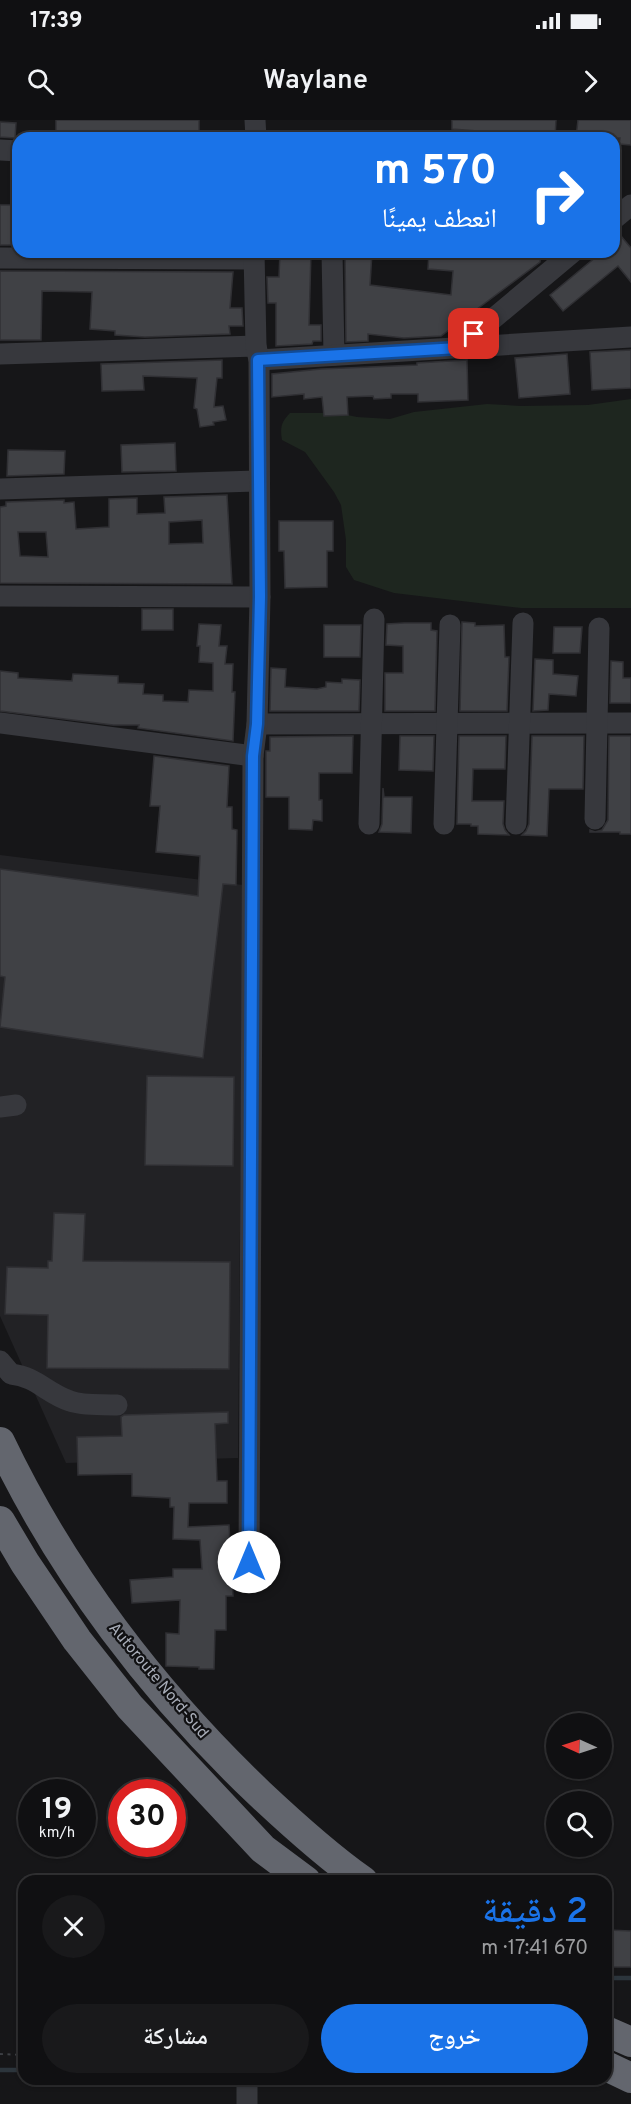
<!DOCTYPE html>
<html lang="ar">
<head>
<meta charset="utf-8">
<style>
	:root { --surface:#101012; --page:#19191b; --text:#f1f3f6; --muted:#9c9d9f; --line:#303032; --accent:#1a73e8 }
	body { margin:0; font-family:Overpass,"Noto Naskh Arabic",sans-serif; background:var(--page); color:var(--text); direction:rtl; height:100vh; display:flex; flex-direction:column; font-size:22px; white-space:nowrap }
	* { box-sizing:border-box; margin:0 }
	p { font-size:20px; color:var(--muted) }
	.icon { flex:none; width:33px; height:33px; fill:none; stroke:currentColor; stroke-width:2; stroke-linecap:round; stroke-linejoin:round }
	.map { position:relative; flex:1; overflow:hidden; direction:ltr }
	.sheet { position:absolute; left:18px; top:1755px; width:594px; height:210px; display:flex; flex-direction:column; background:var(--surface); border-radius:18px; box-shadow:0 2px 4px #0004,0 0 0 2px var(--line); direction:rtl }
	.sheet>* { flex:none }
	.hud { position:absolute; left:12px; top:12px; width:608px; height:126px; border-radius:18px; box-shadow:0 2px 4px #0004,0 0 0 2px var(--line); direction:rtl; background:#1a73e8; color:#fff; overflow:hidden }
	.needle { width:39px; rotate:273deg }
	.controls { position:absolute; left:546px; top:1593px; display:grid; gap:12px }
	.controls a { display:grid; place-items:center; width:66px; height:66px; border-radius:50%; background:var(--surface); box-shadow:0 2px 4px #0004,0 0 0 2px var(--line); font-size:30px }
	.speed { position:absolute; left:18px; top:1659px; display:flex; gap:12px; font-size:30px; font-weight:700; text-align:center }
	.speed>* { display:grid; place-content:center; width:78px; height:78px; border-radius:50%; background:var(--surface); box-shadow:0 2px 4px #0004,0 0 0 2px var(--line); line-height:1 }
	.speed small { font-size:15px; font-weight:400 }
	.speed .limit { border:9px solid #d22; background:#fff; color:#111 }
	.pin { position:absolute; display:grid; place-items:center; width:51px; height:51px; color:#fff; margin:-26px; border-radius:12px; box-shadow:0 3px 9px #0006 }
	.me { position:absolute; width:66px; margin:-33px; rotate:0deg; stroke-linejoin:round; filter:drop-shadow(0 0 4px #0008) }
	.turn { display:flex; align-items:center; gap:21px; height:126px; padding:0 24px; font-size:27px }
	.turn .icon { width:78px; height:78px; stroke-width:2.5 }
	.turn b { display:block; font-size:42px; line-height:51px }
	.round { display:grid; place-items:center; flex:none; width:63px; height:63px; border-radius:32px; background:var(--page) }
	.head { display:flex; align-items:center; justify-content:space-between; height:102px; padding:0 24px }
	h1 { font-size:36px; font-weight:600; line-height:45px; color:var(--accent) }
	.button { display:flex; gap:12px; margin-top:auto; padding:12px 24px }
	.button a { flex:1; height:69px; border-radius:36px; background:var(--accent); color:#fff; font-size:24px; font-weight:600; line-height:69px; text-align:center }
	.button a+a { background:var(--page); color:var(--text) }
	.status { display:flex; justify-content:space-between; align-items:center; height:42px; padding:0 30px; background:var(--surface); direction:ltr }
	.status svg { height:16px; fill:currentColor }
	header { display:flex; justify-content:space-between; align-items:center; height:78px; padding:0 24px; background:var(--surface); font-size:27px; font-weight:600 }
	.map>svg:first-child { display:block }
	.built { fill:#222225 }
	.green { fill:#1e261f }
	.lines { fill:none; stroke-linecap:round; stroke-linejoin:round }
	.stream { stroke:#2c353c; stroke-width:4.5 }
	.building { fill:#404145; stroke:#303034; stroke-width:1.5; fill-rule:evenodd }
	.path { stroke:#3d3f44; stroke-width:2; stroke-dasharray:3 4.5; stroke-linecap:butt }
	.minor { stroke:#37383d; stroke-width:21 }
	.highway { stroke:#63666e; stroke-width:30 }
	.route-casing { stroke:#114b97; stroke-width:15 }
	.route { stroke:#1a73e8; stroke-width:10 }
	.labels { text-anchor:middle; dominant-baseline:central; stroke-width:4.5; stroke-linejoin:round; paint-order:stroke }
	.street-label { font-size:16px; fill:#a8adb8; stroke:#111113 }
</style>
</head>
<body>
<div class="status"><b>17:39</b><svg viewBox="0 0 49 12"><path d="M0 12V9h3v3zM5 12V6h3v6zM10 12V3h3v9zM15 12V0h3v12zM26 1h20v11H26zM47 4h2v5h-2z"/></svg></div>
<header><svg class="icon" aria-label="forward" viewBox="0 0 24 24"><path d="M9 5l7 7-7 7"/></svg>Waylane<svg class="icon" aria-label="search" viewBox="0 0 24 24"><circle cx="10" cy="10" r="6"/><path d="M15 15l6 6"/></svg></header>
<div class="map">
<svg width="631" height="1984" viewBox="0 0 631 1984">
	<rect width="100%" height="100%" fill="#161618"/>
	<polygon class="built" points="0,735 243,765 238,1338 66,1343 0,1196"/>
	<path class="green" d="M631,279V488H521L394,473L354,460L346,447V420L341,385L334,372L305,332L282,320C280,308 281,302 290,293H338L357,297L390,299L414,292L487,284L521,286L588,285Z"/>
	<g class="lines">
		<g class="stream">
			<polyline points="606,1858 631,1858"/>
			<polyline points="0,1950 24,1950"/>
			<polyline points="263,1959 283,1961 363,1959"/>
		</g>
	</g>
	<g class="building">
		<rect x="56" y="0" width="143" height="18"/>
		<polygon points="452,0 556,0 555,18 531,18 531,16 490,14 489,18 477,17 477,11 452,9"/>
		<polygon points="578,0 631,0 631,25 619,24 620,18 576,18"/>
		<polygon points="0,2 16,3 15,18 0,17"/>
		<rect x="0" y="85" width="18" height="40"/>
		<polygon points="621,116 631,128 631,162 618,146 563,191 550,175 602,132 614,132 614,122"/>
		<polygon points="280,132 311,132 309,205 321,205 321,221 313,221 312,224 276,226 276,183 268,183 267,157 279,157"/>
		<polygon points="345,132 372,132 370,165 451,175 453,151 428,149 429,132 541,132 540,142 441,216 404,218 368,214 368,221 346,222"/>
		<polygon points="0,151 233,152 230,188 242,188 243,206 229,206 230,214 145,217 115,215 115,211 90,209 92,172 42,171 41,220 0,220"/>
		<polygon points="631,230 631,268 592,270 590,232"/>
		<polygon points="567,234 570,274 519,278 515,238"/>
		<polygon points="222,240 222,258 217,258 214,287 223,286 226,300 213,302 214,305 200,307 197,289 194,288 197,258 143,256 144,270 102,271 101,244"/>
		<polygon points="467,240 468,280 418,282 418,274 391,274 391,278 374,279 373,276 347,277 348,295 324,296 322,277 304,279 304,274 272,277 272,254 321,249 417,245 417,243"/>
		<polygon points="175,323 176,351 122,352 121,325"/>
		<polygon points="8,330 65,331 64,354 7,356"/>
		<path d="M227,375L232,464L0,463V387L6,386V382L64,380V383L74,382L76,409L109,407V379L137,378V394L165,393L164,377ZM202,400L203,423L169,424V402ZM18,412H46L48,437L20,436Z"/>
		<polygon points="279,401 333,401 333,431 327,431 327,467 285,468 284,431 279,431"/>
		<rect x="142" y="489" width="31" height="21"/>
		<polygon points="462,502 475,503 475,506 504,505 505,537 509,537 507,591 460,591"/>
		<polygon points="404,503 431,503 431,510 437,511 435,591 385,591 385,553 403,553 403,526 386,525 387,504"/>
		<polygon points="199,504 221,505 219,526 227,526 225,544 233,544 232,572 235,572 233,621 138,608 139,605 113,605 0,591 0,551 18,553 18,558 72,561 73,554 118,556 118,563 144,564 143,574 163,575 163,581 188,582 189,570 213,571 213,543 199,542 200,526 197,526"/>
		<polygon points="324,505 361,505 360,537 324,537"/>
		<polygon points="554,507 582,507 580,533 553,533"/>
		<polygon points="535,539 553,540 553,554 578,556 576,576 549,574 548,590 533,591"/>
		<polygon points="611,541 623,542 623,558 631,558 631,583 610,583"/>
		<polygon points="271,548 286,549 285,567 317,569 326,567 326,562 342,563 342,559 360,560 359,591 270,591"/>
		<polygon points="353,616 352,653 319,653 319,680 322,680 322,701 313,700 312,710 289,709 289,677 266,677 266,631 270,631 270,617"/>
		<polygon points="400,616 434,616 433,651 399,650"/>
		<polygon points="459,616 506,616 505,649 473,649 472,681 504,681 503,704 505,710 509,715 478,714 478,706 471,706 471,704 457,704"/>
		<polygon points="532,616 584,616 583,669 549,669 547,716 522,715 526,711 529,704"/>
		<polygon points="609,616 631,616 631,714 620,714 620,712 590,712 590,710 595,712 602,710 608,700"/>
		<polygon points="154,636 229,646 227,687 232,687 232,709 237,710 236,765 223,764 203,938 0,907 5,857 0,856 0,749 198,776 200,736 156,732 160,686 150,686"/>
		<polygon points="383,668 384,677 412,677 411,713 379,712 382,704"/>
		<polygon points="147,956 234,957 233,1046 145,1045"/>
		<polygon points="54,1093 85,1094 83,1141 230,1142 229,1249 47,1248 48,1195 5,1194 7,1147 48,1148 48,1141 52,1141"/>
		<polygon points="228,1292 228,1303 215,1304 217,1361 227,1361 227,1383 189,1383 188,1407 229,1405 233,1476 226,1476 226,1510 215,1510 214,1549 199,1549 199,1547 166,1546 166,1513 179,1514 180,1480 132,1483 130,1460 173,1457 173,1449 202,1449 200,1420 173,1419 174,1387 170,1387 170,1378 132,1376 132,1354 78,1355 77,1317 122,1316 121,1297 124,1295"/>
		<polygon points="609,1810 631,1811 631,1847 608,1847"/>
	</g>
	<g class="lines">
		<polyline class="path" points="0,1934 24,1935"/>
		<g class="minor">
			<polyline points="255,0 256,18"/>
			<polyline points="0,30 18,31"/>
			<polyline points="614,99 631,85"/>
			<polyline points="332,132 334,235"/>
			<polyline points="0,138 254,139"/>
			<polyline points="458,228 573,132"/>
			<polyline points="0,234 256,226"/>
			<polyline points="259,240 631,217"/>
			<polyline points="0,369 258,361"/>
			<polyline points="0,476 260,477"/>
			<polyline points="0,603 253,636"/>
			<polyline points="257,604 631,603"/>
			<polyline points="595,699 599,508"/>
			<polyline points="369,704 374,499"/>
			<polyline points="444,704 450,505"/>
			<polyline points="516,704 523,503"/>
			<polyline points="0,987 16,985"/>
			<path d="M0,1241L11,1254C37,1257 46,1273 70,1281C83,1286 102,1284 117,1285"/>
			<polyline points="249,1442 253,636 257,604 260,477 259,240 256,226 254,132"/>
			<polyline points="247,1984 247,1959"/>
		</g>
		<g class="highway">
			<path d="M0,1322C63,1454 154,1573 259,1673C292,1704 326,1735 363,1761"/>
			<polyline points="0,1401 25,1443 77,1520 130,1587 263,1729 306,1761"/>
			<polyline points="606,1911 631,1922"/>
			<polyline points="606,1946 631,1958"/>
		</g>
	</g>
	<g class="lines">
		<g class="route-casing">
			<polyline id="route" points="249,1442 253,636 257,604 260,477 258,240 458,228 474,214"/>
		</g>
		<use href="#route" class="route"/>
	</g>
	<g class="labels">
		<g class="street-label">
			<text transform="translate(158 1561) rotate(50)">Autoroute Nord-Sud</text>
		</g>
	</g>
</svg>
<div class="controls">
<a><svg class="needle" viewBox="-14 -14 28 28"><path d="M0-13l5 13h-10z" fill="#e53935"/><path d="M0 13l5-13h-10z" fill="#9c9d9f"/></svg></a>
<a><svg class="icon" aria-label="search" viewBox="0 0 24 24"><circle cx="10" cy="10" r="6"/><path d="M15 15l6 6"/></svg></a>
</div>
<div class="speed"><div>19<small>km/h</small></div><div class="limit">30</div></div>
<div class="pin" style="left:474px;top:214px;background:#d93025"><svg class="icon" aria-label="arrive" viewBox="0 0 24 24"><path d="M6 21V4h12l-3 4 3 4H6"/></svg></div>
<svg class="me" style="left:249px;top:1442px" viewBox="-20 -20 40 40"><circle r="19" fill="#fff"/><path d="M0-13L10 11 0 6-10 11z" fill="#1a73e8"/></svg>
<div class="hud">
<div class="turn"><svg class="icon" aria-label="right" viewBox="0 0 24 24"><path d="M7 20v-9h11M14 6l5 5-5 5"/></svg><div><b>570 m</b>انعطف يمينًا</div></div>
</div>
<section class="sheet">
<div class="head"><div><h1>2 دقيقة</h1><p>670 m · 17:41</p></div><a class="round"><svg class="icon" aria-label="close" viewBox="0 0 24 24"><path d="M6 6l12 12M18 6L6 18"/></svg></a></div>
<div class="button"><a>خروج</a><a>مشاركة</a></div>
</section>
</div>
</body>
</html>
